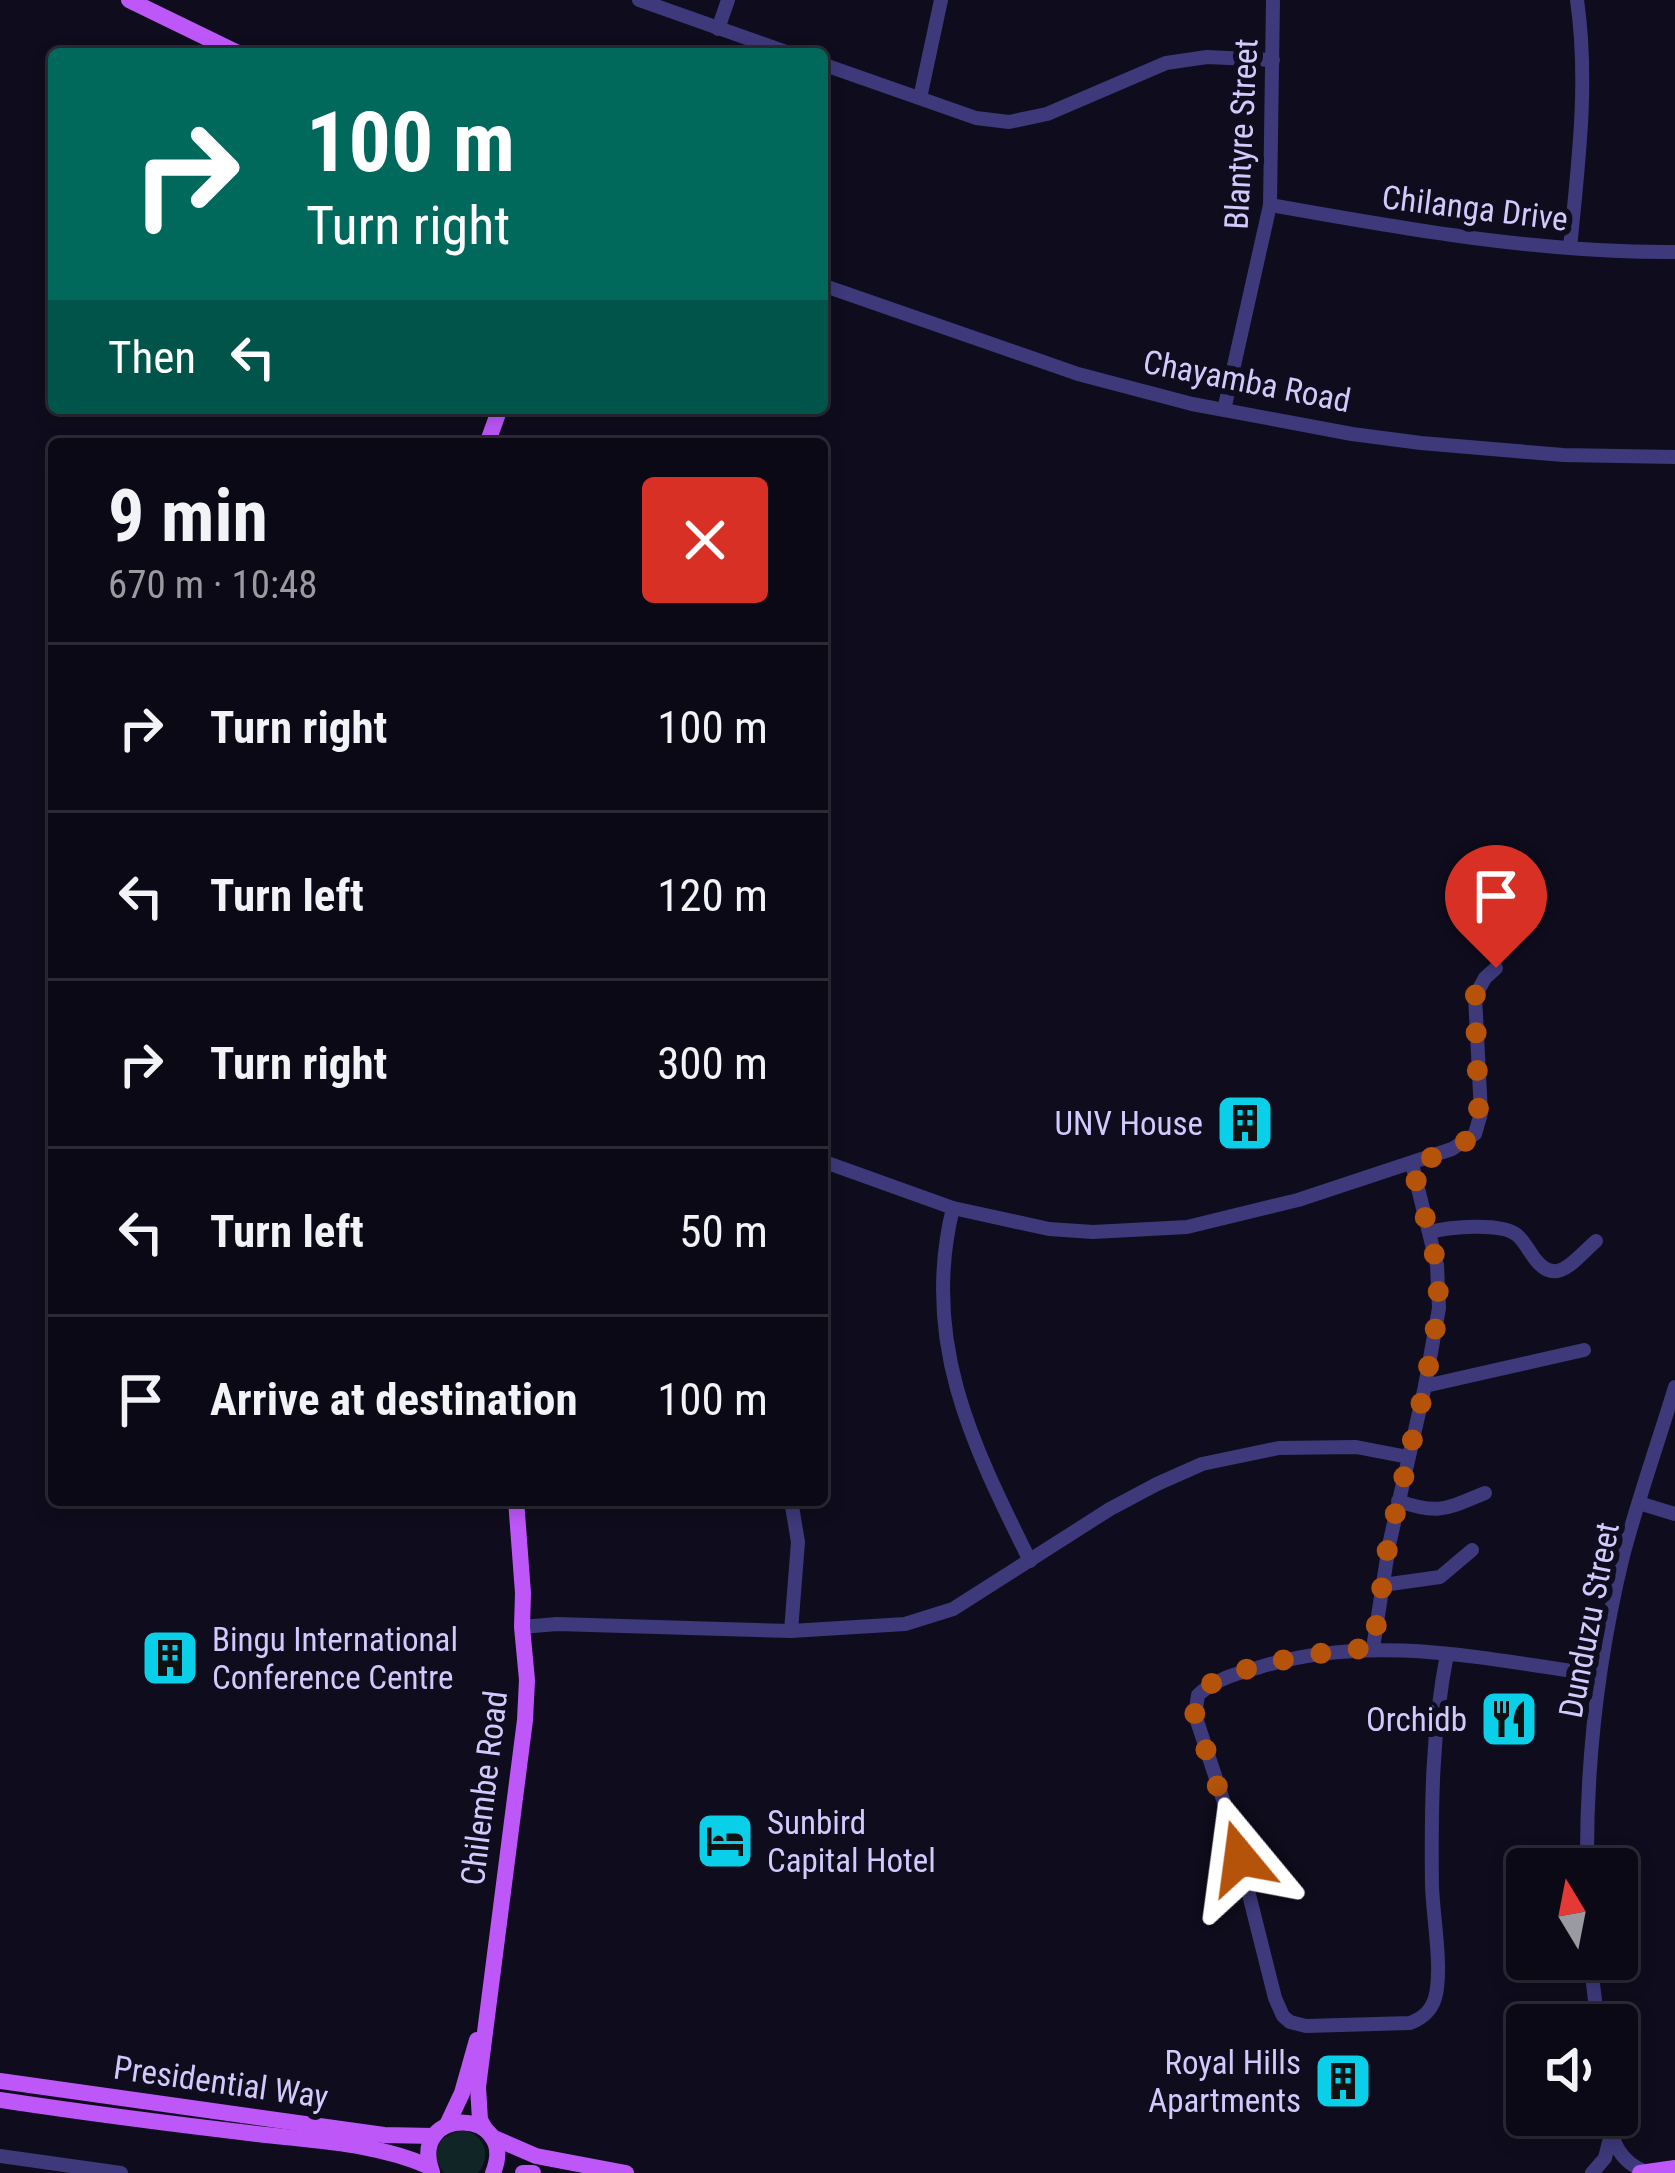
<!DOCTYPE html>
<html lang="en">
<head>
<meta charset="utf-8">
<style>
	:root { --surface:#0b0916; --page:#191723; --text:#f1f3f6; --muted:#9a9aa1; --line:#2b2a35 }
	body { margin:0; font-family:"Roboto Condensed",sans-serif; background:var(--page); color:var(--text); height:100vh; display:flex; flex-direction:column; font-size:45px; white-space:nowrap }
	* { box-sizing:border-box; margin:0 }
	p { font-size:39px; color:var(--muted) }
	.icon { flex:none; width:66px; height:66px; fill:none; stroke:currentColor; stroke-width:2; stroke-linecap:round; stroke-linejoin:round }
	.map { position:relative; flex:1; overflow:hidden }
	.details { position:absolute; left:48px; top:438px; width:780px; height:1068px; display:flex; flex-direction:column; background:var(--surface); border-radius:12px; box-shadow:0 6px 18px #0003,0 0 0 3px var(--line) }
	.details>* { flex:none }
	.top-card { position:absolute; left:48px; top:48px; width:780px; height:366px; border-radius:12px; box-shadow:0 6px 18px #0003,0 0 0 3px var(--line); background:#00695c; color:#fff; overflow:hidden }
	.needle { width:78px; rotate:350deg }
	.tools { position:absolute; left:1506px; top:1848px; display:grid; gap:24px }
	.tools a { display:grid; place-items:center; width:132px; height:132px; border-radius:12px; background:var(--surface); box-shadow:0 6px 18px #0003,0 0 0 3px var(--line); font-size:60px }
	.pin { position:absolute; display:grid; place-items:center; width:102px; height:102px; color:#fff; margin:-123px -51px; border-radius:50% 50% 50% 0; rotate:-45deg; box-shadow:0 0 12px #0007 }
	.pin .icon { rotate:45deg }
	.me { position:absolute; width:132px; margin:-66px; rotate:344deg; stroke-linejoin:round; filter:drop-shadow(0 0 9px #0008) }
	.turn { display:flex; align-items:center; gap:42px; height:252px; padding:0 60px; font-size:54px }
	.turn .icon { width:156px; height:156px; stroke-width:2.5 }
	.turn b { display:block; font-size:84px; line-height:102px }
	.then { display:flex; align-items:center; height:114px; padding:0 60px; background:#0003; gap:24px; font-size:45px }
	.round { display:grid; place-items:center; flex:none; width:126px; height:126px; border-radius:12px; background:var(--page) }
	.overview { display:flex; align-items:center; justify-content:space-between; height:204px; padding:0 60px }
	h1 { font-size:72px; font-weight:700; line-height:90px }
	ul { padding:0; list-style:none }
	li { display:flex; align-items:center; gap:36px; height:168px; padding:0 60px; border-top:3px solid var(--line) }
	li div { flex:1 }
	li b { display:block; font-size:45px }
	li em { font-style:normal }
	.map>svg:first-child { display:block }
	.green { fill:#102626 }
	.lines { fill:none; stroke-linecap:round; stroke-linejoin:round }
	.minor { stroke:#3d397a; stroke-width:14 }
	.major { stroke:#be57f8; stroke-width:16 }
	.route { stroke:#b45309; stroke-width:21; stroke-dasharray:0 37.8 }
	.labels { text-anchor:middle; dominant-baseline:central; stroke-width:12; stroke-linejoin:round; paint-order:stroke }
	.street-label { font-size:33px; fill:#d1cafd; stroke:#0f0c1d }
	.poi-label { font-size:33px; fill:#d1cafd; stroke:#0f0c1d; text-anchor:end }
</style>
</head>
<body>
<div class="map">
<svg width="1675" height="2173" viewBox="0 0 1675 2173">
	<rect width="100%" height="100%" fill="#0f0c1d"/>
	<path class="green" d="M463,2130C485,2135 492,2155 478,2173H444C427,2150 439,2136 463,2130Z"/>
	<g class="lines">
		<g class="minor">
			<polyline points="639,0 792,54"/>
			<polyline points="718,29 728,0"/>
			<polyline points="822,64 976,118 1009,122 1047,114 1166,63 1207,57 1273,60"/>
			<polyline points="920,98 941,0"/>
			<path d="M1270,205C1404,229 1539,253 1675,252"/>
			<path d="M1570,248C1578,165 1589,83 1577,0"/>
			<polyline points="822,285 1078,374 1192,404 1352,434 1421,443 1563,455 1675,457"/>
			<polyline points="1224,410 1270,205 1273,0"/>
			<polyline points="822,1161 953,1208 1049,1229 1093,1232 1187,1227 1298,1200 1452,1149 1475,1134 1481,1113 1475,996 1485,978 1496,968"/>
			<path d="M953,1208C920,1341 973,1446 1030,1561"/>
			<path d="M1430,1232C1449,1227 1501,1222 1517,1235C1524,1241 1529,1251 1535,1259C1557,1288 1575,1259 1596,1241"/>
			<polyline points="1425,1386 1584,1350"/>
			<polyline points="791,1500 798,1542 791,1631"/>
			<path d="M1398,1501C1439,1515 1446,1509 1485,1493"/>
			<polyline points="1639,1503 1675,1514"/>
			<polyline points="1383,1585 1440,1577 1472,1550"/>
			<polyline points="522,1627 557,1624 791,1631 905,1624 953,1609 1110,1509 1157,1484 1202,1464 1279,1448 1356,1447 1408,1457"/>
			<polyline points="1373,1648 1389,1545 1425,1386 1439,1308 1437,1265 1412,1164"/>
			<path d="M1447,1654C1432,1731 1431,1807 1432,1886C1433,1917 1443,1970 1435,1998C1431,2011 1423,2018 1410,2023L1306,2026L1290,2022L1283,2016L1275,1998L1232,1827L1195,1715L1198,1695C1215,1679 1236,1674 1257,1668C1370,1632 1485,1659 1599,1675"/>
			<path d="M1587,1869C1586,1764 1598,1658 1623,1556C1638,1499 1658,1443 1675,1387"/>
			<polyline points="1590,1959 1598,2025"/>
			<path d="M1609,2115C1611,2142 1620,2162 1646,2172"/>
			<polyline points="0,2156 121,2173"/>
			<polyline points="1592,2173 1605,2158 1610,2138"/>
		</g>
		<g class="major">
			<polyline points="129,0 240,54"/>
			<polyline points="487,444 500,408"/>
			<polyline points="0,2081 384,2135 434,2136"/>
			<path d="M0,2100C86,2113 171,2124 257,2134C315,2141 377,2143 430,2167"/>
			<polyline points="447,2125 462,2093 477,2040"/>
			<polyline points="486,2130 480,2120 478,2087 525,1720 527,1680 522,1627 523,1593 516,1500"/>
			<polyline points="492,2137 536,2156 626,2173"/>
			<path d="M432,2172C407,2105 520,2107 493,2173"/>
			<polyline points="523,2173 533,2173"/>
			<polyline points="1640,2173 1675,2168"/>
		</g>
	</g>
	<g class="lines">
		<path class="route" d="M1240,1858L1195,1715C1194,1706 1193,1704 1197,1696C1217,1665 1338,1649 1373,1648L1388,1545L1425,1386L1439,1308L1437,1265L1412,1164C1437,1155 1467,1150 1479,1124L1475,996L1479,986L1496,968"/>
	</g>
	<defs>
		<g id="building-square" transform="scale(3)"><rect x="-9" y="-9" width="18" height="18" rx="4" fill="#0acfe9" stroke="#0f0c1d"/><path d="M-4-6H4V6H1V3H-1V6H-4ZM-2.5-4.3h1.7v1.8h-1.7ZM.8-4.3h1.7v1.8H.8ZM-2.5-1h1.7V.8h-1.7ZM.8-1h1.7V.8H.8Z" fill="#111"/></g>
		<g id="restaurant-square" transform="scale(3)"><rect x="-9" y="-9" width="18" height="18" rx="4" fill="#0acfe9" stroke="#0f0c1d"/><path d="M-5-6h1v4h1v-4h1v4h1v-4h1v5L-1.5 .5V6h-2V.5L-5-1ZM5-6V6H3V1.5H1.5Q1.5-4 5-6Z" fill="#111"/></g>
		<g id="hotel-square" transform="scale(3)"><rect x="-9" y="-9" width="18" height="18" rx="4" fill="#0acfe9" stroke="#0f0c1d"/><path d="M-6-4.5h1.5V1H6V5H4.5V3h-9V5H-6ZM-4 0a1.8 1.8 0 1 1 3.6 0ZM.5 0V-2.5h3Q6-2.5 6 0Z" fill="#111"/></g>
	</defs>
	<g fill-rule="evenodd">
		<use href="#building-square" x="1245" y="1123"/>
		<use href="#building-square" x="170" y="1658"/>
		<use href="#restaurant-square" x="1509" y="1719"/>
		<use href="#hotel-square" x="725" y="1841"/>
		<use href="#building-square" x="1343" y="2081"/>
	</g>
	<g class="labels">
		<g class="street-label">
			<text transform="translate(1241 134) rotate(-87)">Blantyre Street</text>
			<text transform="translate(1475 208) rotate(7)">Chilanga Drive</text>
			<text transform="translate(1247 381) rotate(11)">Chayamba Road</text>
			<text transform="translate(1589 1620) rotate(-79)">Dunduzu Street</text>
			<text transform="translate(484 1788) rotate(-83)">Chilembe Road</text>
			<text transform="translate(221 2082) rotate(8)">Presidential Way</text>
		</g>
		<g class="poi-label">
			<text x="1203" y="1123">UNV House</text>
			<text x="212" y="1639" text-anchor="start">Bingu International<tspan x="212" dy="38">Conference Centre</tspan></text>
			<text x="1467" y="1719">Orchidb</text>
			<text x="767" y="1822" text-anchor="start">Sunbird<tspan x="767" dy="38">Capital Hotel</tspan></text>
			<text x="1301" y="2062">Royal Hills<tspan x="1301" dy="38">Apartments</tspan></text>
		</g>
	</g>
</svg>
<div class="tools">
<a><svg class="needle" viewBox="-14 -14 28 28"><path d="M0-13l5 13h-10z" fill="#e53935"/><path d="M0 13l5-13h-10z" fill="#9a9aa1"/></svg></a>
<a><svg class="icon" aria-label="sound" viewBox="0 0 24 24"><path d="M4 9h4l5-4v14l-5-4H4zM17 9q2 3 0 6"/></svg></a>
</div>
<div class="pin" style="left:1496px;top:968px;background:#d93025"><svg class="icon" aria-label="arrive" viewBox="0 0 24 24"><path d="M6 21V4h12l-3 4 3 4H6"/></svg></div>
<svg class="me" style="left:1240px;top:1858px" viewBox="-20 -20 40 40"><path d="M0-17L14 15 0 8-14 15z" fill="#b45309" stroke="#fff" stroke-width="4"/></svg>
<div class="top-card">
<div class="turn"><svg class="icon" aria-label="right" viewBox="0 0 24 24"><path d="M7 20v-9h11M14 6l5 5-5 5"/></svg><div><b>100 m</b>Turn right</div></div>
<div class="then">Then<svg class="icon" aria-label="left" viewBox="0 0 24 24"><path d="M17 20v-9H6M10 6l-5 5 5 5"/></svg></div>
</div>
<section class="details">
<div class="overview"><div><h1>9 min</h1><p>670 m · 10:48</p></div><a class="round" style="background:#d93025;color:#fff"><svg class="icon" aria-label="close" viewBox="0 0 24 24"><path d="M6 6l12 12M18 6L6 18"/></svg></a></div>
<ul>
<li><svg class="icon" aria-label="right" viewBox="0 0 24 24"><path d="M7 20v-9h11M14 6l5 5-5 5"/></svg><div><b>Turn right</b></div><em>100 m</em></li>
<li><svg class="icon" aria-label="left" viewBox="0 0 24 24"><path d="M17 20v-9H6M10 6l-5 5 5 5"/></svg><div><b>Turn left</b></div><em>120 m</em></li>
<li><svg class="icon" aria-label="right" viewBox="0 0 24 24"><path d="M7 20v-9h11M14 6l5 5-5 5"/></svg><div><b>Turn right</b></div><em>300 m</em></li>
<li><svg class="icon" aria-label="left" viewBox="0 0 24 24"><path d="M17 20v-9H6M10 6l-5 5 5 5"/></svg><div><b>Turn left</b></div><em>50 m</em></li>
<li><svg class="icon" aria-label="arrive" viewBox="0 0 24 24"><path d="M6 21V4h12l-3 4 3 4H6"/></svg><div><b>Arrive at destination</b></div><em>100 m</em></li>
</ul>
</section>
</div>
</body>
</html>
